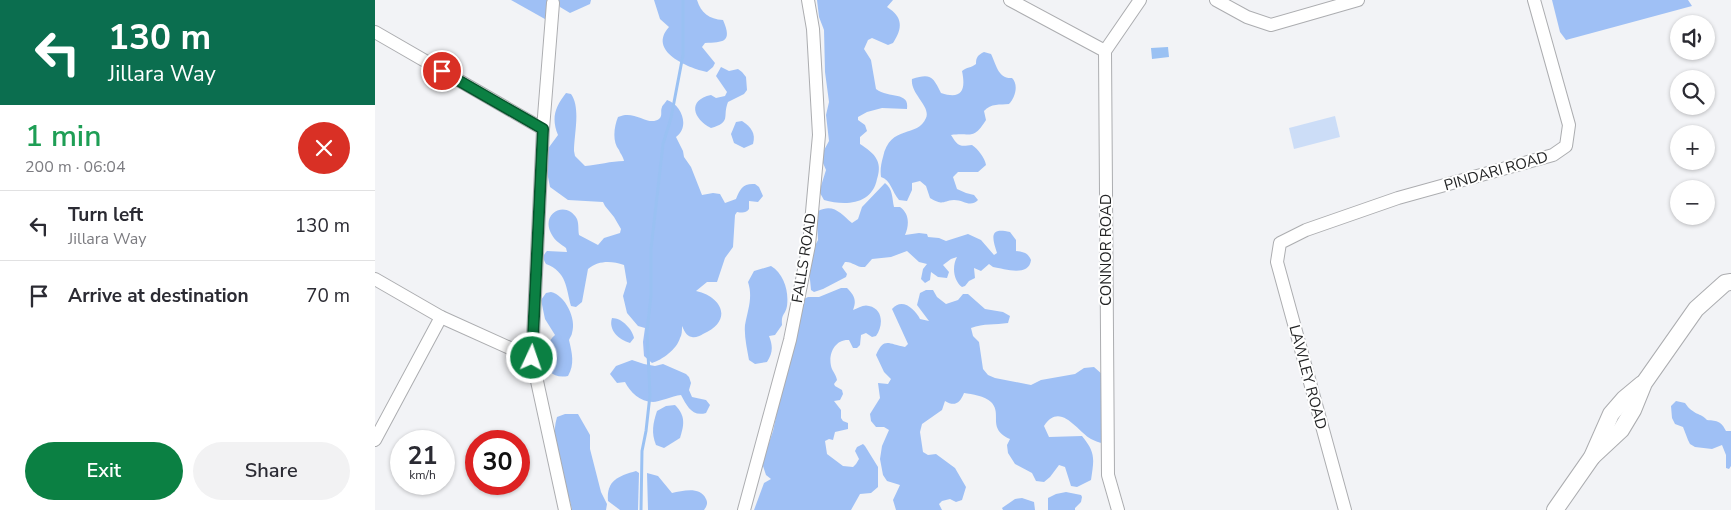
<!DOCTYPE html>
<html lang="en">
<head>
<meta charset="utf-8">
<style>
	:root { --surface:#fff; --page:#f2f2f3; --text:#2b2b33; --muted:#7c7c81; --line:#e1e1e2; --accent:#0b8043 }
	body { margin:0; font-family:"Nunito Sans",sans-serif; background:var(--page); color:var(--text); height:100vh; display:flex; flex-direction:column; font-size:19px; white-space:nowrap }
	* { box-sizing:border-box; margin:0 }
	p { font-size:16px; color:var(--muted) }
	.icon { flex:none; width:28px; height:28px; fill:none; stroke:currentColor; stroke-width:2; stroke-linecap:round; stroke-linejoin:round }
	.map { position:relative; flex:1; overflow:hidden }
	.details { display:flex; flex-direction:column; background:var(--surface); width:375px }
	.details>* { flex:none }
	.guide { background:#0b6e4f; color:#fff; overflow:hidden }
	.tools { position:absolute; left:1295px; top:15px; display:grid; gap:10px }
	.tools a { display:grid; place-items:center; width:45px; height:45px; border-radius:50%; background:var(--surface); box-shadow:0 1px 4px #0004; font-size:25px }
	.speed { position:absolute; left:15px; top:430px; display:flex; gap:10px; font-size:25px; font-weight:700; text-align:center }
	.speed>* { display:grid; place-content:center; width:65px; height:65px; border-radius:50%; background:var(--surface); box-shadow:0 1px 4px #0004; line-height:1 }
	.speed small { font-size:12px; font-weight:400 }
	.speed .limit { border:8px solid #d22; background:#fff; color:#111 }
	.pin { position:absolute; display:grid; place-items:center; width:42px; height:42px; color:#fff; margin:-21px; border:2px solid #fff; border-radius:50%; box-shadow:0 1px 5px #0007 }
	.me { position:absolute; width:55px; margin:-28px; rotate:3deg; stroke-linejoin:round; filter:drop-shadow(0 0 4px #0008) }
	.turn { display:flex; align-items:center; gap:18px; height:105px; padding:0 25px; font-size:22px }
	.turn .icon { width:65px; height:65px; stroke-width:2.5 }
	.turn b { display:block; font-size:35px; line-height:42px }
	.round { display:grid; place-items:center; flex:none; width:52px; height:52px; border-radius:26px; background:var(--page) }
	.head { display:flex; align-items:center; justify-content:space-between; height:85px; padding:0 25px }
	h1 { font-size:30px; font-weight:600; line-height:38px; color:#1e9e55 }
	.cta { display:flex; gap:10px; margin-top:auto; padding:10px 25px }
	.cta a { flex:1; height:58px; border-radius:30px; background:var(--accent); color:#fff; font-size:20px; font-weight:600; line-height:58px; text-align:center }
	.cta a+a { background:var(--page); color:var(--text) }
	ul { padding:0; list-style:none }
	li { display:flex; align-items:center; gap:15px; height:70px; padding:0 25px; border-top:1px solid var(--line) }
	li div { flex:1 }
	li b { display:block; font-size:19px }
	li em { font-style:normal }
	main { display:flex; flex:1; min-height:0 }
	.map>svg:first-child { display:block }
	.green { fill:#ccddf7 }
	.forest { fill:#9fc0f5 }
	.water { fill:#9ac1f3 }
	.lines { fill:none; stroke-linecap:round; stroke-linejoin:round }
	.stream { stroke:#9ac1f3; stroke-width:3 }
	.minor-casing { stroke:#acadb0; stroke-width:14 }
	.tertiary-casing { stroke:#acadb0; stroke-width:18 }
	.minor { stroke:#fff; stroke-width:12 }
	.tertiary { stroke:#fff; stroke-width:16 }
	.route-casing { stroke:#07532c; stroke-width:12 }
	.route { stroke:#0b8043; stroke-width:9 }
	.labels { text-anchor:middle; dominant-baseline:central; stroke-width:4; stroke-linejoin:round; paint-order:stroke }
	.street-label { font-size:15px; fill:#232425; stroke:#fff }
</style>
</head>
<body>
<main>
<section class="details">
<div class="guide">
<div class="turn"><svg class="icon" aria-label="left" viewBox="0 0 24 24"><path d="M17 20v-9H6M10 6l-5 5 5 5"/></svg><div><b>130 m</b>Jillara Way</div></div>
</div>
<div class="head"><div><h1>1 min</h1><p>200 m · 06:04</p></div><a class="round" style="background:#d93025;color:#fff"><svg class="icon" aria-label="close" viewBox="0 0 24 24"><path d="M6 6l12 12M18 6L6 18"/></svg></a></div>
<ul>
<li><svg class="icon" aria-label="left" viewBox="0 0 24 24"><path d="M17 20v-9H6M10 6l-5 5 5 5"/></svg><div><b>Turn left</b><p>Jillara Way</p></div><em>130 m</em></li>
<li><svg class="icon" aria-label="arrive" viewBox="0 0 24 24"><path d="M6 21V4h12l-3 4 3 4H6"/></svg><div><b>Arrive at destination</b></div><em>70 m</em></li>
</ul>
<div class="cta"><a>Exit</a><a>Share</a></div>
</section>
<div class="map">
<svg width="1356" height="510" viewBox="0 0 1356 510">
	<rect width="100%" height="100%" fill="#f2f3f6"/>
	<polygon class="green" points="960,116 965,137 919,149 914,128"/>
	<g class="forest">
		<polygon points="136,0 178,0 177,23"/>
		<polygon points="183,0 216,0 215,4 195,13 185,7"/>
		<path d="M279,0H322C326,13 334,19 348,20C358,43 348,42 330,43L327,47L340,63L338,67L332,72C313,68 272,51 294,27L285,19Z"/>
		<path d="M442,0H518L512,7C528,17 528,28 518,43L513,45L497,38L493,40L489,49L496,60L501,89C514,99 535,91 532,109L507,108L492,112L483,117V120L490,125L492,131L485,137V144C491,148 499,153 502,160C505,166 504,173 502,179C497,205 470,206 449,200L445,193L446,186L451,170L448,163V152L454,141L451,115L454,102L450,72L449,30L444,17Z"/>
		<polygon points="1177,0 1313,0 1317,6 1191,40 1185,32"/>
		<path d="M609,52L616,54C621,64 623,79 637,78C644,85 640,98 634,104C625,105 616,103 609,111L611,120C598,141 596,132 576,135C583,146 584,147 597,145C603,149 610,158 611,165L603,172H583L578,177L582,189L591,193L599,195L603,200C595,208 589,200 579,200C567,201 569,206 555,198L551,186L545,181L537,183V190L532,201L524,200C517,192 516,180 506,177C505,170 506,164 508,157C515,124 543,138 551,118C556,106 535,94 537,79C556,73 558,77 566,93C587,100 591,90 587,71C592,67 596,68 601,64C601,57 603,55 609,52Z"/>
		<path d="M346,67L354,71L363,69L367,72L371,77L372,90L369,94L353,102C347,117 357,122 336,128C318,119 312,100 336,95L341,98L350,96L352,92L341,76Z"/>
		<path d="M191,93L196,94C206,108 199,134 199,151L200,156L210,166C223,165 236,161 249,161C248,156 246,155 244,150C237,141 239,127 243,117C260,109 273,127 284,119C288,115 285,112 287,107C287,106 291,102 292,100C307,105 315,127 301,137L308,151L309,157L316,167L327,195L338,193L345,194L350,203L361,199C365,189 368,183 380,184L384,187L388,196L383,202L374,201V209C371,213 368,213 362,212L360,215L358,247L350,258L342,282H332L321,291C348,297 358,321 328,334C325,336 320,338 317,337C311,336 309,330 307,326C307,330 307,335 305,338C302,349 287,360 277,363L269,356L268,342L270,328L263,326L252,313L248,296L252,283L249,265C237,261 224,260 213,269L207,302L201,307L196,306C191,288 192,272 171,264C168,259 167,256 172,251L192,252L191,248C186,244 180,241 177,235C164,214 191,199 202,219C204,224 203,230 204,235L223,245L229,238L245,233L246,229L239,217L230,206L228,202L193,200L175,187L172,172V150L183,135C176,118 180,107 191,93Z"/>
		<path d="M367,121C376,127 381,133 378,144L369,148L359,143L356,134L361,122Z"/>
		<path d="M510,183C518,189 517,198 519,207H525C535,214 534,226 530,235L544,233L552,234L553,237L564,238L571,241L593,234L606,240L619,255L622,253C617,237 614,227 635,232L641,240V251C649,252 653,253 656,260C654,277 630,269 618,267L614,264L606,271L599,268L600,278L594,281L590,286L587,287C578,280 577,266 582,257L576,259L568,265L574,272L572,278L563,277L556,272L555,280L550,283L546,279L548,269L552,264L544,262L532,251L516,257L497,259L490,267C482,268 477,261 470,262L467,267L472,274L471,277L448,289L439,292L436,290L433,259L443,240L442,225L443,211C459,203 466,214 477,223L483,219L487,207Z"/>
		<path d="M396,266C409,274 414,291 412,306C410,316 406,313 407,325L400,335L394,336C398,346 398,353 392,362L380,364L374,360C372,349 369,336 370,325C373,309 378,297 373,282L379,271Z"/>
		<path d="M466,288H472C479,295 482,300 478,310C483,308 489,304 494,306C509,309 508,327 501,336L497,337L491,333L486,335L485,345L482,348H478L474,340C459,339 452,356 457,369C459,373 461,375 462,380L459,384L460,386L467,390L468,394L465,400L459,401L466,410V418L468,421L473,423V429L460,432L458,440L454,439L450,441L452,454L468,466L478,467L481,464L484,459L480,451L482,447L488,444L490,446L503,467V487L496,493L485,494L476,510H379L389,483L396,479L391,475L387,463L398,431L406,393L421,339L429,299L433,297H444Z"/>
		<path d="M551,290H558L562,297L571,304L583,300L588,294H593L610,309L628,312L635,316L633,323C620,325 609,323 596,328L598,336L604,342L608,369L613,375L620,378L656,385L666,380L700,374L709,368L719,367L728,375L739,445C732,444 723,443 716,439C702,431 685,401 669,426L674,437L707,436C721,453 719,459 716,480L702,487L696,486L690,467L684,465L675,477L669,482L661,481L657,473L640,464L633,453L632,445L635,439C611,428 628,414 616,402C610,396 597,394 589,393C585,403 580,407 570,401L567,410L547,424L545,432L548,452L553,455L561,454L580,468L591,487L587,500L581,502L575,499L567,501L564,504L567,510H521L518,500L525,485L512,481L508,475L505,459L507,446L514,430L509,427H501L496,421L495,414L505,398L503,383L513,384L516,379L509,372L501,355C509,337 513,344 530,347L533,344L517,309C527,297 540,309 545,319L554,321L542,305L545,293Z"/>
		<path d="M176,292C190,295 202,319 197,333C197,335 195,337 194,340C197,353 200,364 193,376C166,381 164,349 180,335L170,319L166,300L171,293Z"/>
		<path d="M237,318C247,318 257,329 259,338L255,343C244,340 233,330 237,318Z"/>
		<path d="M257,360L269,364L280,366L288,364L311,374L314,377L316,383L314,390L317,397L331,400L335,405L331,413C317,417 312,406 306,395C297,396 284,402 278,402C265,402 255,392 250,382L242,383L235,374L241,366Z"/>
		<path d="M1301,401L1310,403C1318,415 1326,413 1332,420C1343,421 1346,421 1351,431H1356V466L1354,469L1351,468V455L1347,445L1337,449L1320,447L1315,444L1313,440L1308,427L1300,424L1297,418L1296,406Z"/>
		<path d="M300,405C311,416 309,425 305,438L289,448L281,445C276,433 278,423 282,411L291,406Z"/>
		<path d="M190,414H203L215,435V449L226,492L232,504L231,510H197C191,480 173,447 182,417Z"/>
		<path d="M261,471L264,473L263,510H245L233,501C231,480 244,476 261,471Z"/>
		<path d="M272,473L283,476L297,493C308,491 325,486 331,499C333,503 332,506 329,510H273Z"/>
		<polygon points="691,492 706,495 707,497 706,502 700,508 700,510 673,510 673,498 681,494"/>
		<polygon points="647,498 659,502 660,510 628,510 627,508 640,499"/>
	</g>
	<polygon class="water" points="793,47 794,57 777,59 776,48"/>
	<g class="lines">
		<polyline class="stream" points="266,510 267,451 271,431 275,395 272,332 276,295 276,249 288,144 296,118 308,55 308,0"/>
		<g class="minor-casing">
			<g id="minor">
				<polyline points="635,0 730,51"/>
				<polyline points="841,0 872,17 896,25 983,0"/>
				<polyline points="178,3 168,129 157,358 190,510"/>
				<polyline points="0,32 168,129"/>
				<polyline points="0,279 66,317 157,358"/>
				<polyline points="0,440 66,317"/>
				<polyline points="369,510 415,340 434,245 444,135 438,29 433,0"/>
				<polyline points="743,510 733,475 730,51 765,0"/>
				<polyline points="970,510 902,262 905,243 931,230 1023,198 1178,155 1191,146 1194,125 1159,0"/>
			</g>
		</g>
		<g class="tertiary-casing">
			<g id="tertiary">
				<polyline points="1217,457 1246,430 1258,410 1269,383 1321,309 1350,283 1356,282"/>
				<polyline points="1180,510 1217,457 1236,414 1249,399 1267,384"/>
			</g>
		</g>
		<use href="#minor" class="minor"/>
		<use href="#tertiary" class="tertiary"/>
	</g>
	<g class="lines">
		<g class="route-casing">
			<polyline id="route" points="67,71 168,129 157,358"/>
		</g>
		<use href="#route" class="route"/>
	</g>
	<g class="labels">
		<g class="street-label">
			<text transform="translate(1121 171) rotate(-16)">PINDARI ROAD</text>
			<text transform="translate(731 250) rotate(-90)">CONNOR ROAD</text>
			<text transform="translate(429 258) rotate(-81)">FALLS ROAD</text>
			<text transform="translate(933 377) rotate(75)">LAWLEY ROAD</text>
		</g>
	</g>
</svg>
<div class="tools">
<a><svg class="icon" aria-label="sound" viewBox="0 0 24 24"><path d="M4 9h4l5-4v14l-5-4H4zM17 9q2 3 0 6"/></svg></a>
<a><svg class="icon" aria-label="search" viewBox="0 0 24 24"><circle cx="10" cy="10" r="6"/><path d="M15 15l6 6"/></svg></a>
<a>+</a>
<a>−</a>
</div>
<div class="speed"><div>21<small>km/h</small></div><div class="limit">30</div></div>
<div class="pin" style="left:67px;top:71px;background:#d93025"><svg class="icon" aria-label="arrive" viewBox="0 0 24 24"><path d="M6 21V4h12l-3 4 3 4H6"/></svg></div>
<svg class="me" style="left:157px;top:358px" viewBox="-20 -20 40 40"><circle r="17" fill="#0b8043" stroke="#fff" stroke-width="3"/><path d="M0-11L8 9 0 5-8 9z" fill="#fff"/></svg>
</div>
</main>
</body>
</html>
